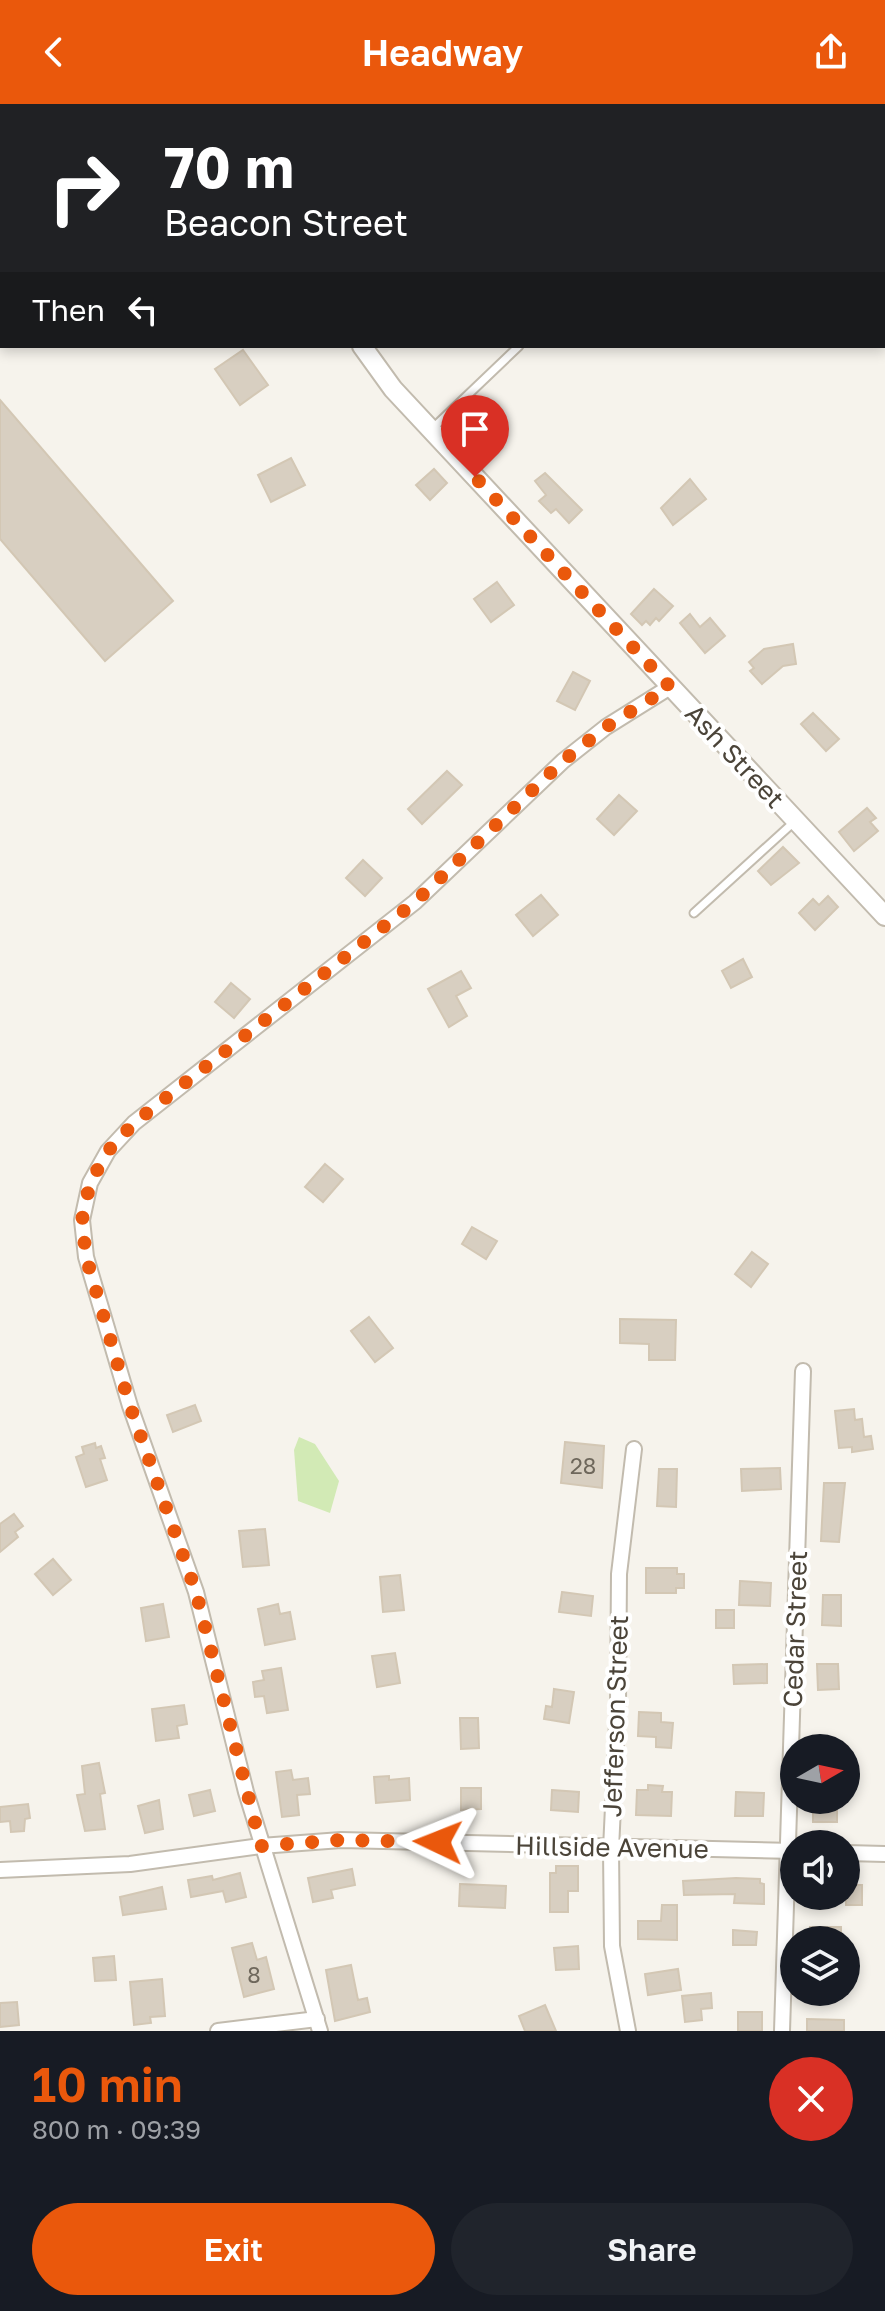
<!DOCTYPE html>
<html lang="en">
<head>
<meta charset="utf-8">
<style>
	:root { --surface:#171b24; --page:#20242c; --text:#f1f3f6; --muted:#9ea1a6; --accent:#ea580c }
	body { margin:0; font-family:"Golos Text",sans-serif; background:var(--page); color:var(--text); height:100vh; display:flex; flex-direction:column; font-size:30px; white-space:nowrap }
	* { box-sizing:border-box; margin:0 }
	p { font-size:26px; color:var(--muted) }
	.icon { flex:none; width:44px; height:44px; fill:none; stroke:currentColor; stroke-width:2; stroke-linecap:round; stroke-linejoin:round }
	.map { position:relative; height:1927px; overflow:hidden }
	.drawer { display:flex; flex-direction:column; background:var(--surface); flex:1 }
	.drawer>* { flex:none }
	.banner { position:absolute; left:0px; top:0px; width:886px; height:244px; box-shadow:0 4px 12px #0003; background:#202124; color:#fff; overflow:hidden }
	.needle { width:52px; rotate:81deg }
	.fabs { position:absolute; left:780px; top:1630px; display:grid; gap:16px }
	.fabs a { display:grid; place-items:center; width:80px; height:80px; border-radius:50%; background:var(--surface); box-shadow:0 4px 12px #0003; font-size:40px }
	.pin { position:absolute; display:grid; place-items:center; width:68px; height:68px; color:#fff; margin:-82px -34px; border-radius:50% 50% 50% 0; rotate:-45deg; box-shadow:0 0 8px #0007 }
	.pin .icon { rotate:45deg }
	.me { position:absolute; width:88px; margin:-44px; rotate:272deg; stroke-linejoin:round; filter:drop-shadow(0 0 6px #0008) }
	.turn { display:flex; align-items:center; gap:28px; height:168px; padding:0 32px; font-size:36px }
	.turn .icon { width:104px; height:104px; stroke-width:2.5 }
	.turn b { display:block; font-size:56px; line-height:68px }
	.then { display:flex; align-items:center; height:76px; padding:0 32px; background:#0003; gap:16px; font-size:30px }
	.round { display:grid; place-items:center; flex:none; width:84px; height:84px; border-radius:42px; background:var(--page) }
	.head { display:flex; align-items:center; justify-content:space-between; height:136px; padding:0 32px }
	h1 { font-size:48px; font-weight:600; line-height:60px; color:var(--accent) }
	.button { display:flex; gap:16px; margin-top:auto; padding:16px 32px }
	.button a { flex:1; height:92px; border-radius:48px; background:var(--accent); color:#fff; font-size:32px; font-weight:600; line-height:92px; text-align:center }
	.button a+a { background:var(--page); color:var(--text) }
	header { display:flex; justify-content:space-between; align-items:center; height:104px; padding:0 32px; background:var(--accent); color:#fff; font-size:36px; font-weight:600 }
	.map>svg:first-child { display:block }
	.green { fill:#d2eab5 }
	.building { fill:#d8cfc1; stroke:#d3c7b4; stroke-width:2 }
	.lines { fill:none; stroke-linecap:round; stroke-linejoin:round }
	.service-casing { stroke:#c2bbae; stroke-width:11 }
	.minor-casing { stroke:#c2bbae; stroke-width:18 }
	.tertiary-casing { stroke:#c2bbae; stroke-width:22 }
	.service { stroke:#fff; stroke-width:7 }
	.minor { stroke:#fff; stroke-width:14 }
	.tertiary { stroke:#fff; stroke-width:18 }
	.route { stroke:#ea580c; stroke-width:14; stroke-dasharray:0 25.2 }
	.labels { text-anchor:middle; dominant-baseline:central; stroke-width:8; stroke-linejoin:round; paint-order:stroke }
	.number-label { font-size:22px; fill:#6e675b }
	.street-label { font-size:26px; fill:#4b4439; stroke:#fff }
</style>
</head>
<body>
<header><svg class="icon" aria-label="back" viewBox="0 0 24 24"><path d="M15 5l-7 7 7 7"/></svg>Headway<svg class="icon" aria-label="share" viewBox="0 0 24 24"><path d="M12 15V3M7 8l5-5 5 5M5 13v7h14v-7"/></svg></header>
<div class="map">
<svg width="885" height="1927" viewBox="0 0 885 1927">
	<rect width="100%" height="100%" fill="#f6f3ec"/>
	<polygon class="green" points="299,1333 315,1340 339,1377 330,1409 298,1397 294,1346"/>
	<g class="building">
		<polygon points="243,246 268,281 240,301 215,265"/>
		<polygon points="0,296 173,497 105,557 0,435"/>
		<polygon points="291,354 305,381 271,398 258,371"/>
		<polygon points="434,365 447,379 430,396 416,381"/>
		<polygon points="545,369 582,406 569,419 556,405 551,409 539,397 546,391 535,377"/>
		<polygon points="690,375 706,395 673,421 661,404"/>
		<polygon points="497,478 514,501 491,518 474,495"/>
		<polygon points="654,485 673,502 659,517 656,514 650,521 646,517 642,521 631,510"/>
		<polygon points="690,510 700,523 710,514 725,532 705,549 680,519"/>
		<polygon points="793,540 796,560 783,562 762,580 750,567 754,564 749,558 764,545"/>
		<polygon points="573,568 590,577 575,606 557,597"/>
		<polygon points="813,609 839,635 826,647 801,620"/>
		<polygon points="447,667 462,681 422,720 408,705"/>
		<polygon points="619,691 637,707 614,731 597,715"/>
		<polygon points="867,704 876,714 870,718 878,727 854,747 839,728"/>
		<polygon points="783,743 799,759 771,781 758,767"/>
		<polygon points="363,756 382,774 365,792 346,774"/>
		<polygon points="541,791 558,811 533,832 516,811"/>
		<polygon points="828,792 838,803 815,826 799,809 813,795 819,801"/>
		<polygon points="743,855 752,873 731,884 722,867"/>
		<polygon points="461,867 471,884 456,892 467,912 449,923 428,885"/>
		<polygon points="231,879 250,895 234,914 215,898"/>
		<polygon points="325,1060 343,1075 323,1098 305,1083"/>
		<polygon points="472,1123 497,1137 486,1155 462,1140"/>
		<polygon points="752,1148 768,1160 751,1183 735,1170"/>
		<polygon points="369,1213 393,1244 375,1258 351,1227"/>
		<polygon points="620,1215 676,1216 675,1256 649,1256 649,1240 620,1239"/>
		<polygon points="195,1301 201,1317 173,1328 167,1311"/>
		<polygon points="854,1305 855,1316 862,1315 864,1333 871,1332 873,1345 852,1348 852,1343 839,1344 835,1307"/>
		<polygon points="565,1338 604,1342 602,1384 561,1379"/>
		<polygon points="95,1339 96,1344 101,1342 105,1354 100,1355 107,1376 86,1383 76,1353 84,1350 82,1343"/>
		<polygon points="780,1364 781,1385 742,1387 741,1365"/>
		<polygon points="659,1365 677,1365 676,1403 657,1402"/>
		<polygon points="824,1379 845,1379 839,1438 821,1437"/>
		<polygon points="14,1410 23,1422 15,1428 18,1433 0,1448 0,1420"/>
		<polygon points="265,1425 269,1461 243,1463 239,1427"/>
		<polygon points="53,1455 71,1476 53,1491 35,1470"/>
		<polygon points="646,1464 677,1464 677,1470 684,1470 684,1484 676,1484 676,1489 646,1489"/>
		<polygon points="400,1471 404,1506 383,1508 380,1473"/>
		<polygon points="740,1477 771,1479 770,1502 739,1501"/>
		<polygon points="562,1488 593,1492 591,1512 559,1508"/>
		<polygon points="823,1491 841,1491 841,1522 822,1521"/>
		<polygon points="163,1500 169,1533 146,1537 141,1504"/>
		<polygon points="278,1500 280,1510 290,1508 295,1535 265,1541 258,1505"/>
		<rect x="716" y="1506" width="18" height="18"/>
		<polygon points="395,1549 400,1579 377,1583 372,1552"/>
		<polygon points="767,1560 767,1579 734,1580 733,1561"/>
		<polygon points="817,1560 838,1560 839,1585 818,1586"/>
		<polygon points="281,1564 288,1606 267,1609 264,1592 255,1593 253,1578 264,1576 262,1567"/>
		<polygon points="554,1585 574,1588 569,1619 544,1615 546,1602 552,1603"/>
		<polygon points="184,1601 187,1620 177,1622 179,1634 156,1637 152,1605"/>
		<polygon points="639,1608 661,1609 661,1618 673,1619 671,1644 656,1643 656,1633 638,1632"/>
		<polygon points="460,1614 478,1614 479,1644 461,1645"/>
		<polygon points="99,1659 105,1689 100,1690 105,1725 85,1727 77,1691 85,1690 82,1662"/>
		<polygon points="291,1666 293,1676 308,1674 310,1690 297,1691 299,1711 282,1713 276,1668"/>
		<polygon points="389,1672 389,1676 409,1674 410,1696 376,1699 374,1673"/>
		<polygon points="648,1681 663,1682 662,1688 672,1688 671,1712 636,1711 637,1686 648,1686"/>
		<polygon points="461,1684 481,1684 481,1705 461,1706"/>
		<polygon points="210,1686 215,1707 194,1712 189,1691"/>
		<polygon points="552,1686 579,1688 578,1708 551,1706"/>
		<polygon points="736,1688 764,1689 763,1712 735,1712"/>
		<polygon points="159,1696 163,1725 145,1729 138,1702"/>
		<rect x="813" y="1696" width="24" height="22"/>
		<polygon points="28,1700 30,1714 25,1715 24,1727 11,1728 10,1717 0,1718 0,1703"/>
		<polygon points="556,1762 578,1762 578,1787 568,1787 568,1808 550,1808 550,1769 556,1769"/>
		<polygon points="352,1765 355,1781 331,1786 333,1794 313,1798 308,1774"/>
		<polygon points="240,1769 246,1793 226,1798 223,1787 191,1793 188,1776 212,1772 213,1776"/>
		<polygon points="736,1774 760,1775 760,1779 764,1780 764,1800 734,1799 735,1790 684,1791 683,1777"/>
		<polygon points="460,1780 506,1782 505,1804 459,1802"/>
		<rect x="846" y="1781" width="16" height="20"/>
		<polygon points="162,1783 166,1805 123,1811 120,1793"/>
		<polygon points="662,1801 677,1801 677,1836 638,1835 638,1817 661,1817"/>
		<rect x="810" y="1823" width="31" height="13"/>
		<polygon points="733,1826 757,1828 756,1841 733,1841"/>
		<polygon points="252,1839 257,1856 266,1853 274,1885 244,1893 232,1844"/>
		<polygon points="578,1842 579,1865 556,1866 554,1844"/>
		<polygon points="114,1852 116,1876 95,1877 93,1854"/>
		<polygon points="351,1861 358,1896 367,1894 370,1908 335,1917 326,1866"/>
		<polygon points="678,1865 681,1886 648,1891 645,1870"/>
		<polygon points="162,1875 165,1912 150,1913 151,1919 134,1921 130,1878"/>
		<polygon points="711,1889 712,1904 701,1905 702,1916 685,1918 682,1892"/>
		<polygon points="17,1898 19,1921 0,1923 0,1899"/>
		<polygon points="545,1901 556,1927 525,1927 519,1912"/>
		<rect x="738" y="1908" width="24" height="19"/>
		<polygon points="807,1915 844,1916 844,1927 807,1927"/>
	</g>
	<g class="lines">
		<g class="service-casing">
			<g id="service">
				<polyline points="0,3 3,0"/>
				<polyline points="431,326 519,242"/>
				<polyline points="694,809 794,718"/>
			</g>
		</g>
		<g class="minor-casing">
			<g id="minor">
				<polyline points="314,0 314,2"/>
				<polyline points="207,2 210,0"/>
				<polyline points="0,115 2,113"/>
				<polyline points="846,1749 885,1750"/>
				<polyline points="0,1766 130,1760 261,1742 341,1736 794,1747"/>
				<polyline points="218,1927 317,1915"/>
				<polyline points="320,1927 246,1688 196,1488 130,1302 86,1153 82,1116 90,1079 108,1047 134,1019 415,798 563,657 606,623 670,583"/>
				<polyline points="628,1927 612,1842 611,1745 618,1598 619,1470 634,1345"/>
				<polyline points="782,1927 803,1267"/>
			</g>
		</g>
		<g class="tertiary-casing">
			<g id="tertiary">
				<polyline points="244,0 245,2"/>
				<polyline points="362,242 393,285 885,812"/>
			</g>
		</g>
		<use href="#service" class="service"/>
		<use href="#minor" class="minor"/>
		<use href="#tertiary" class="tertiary"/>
	</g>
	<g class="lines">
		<polyline class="route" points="438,1738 341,1736 261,1742 196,1488 130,1302 86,1153 82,1116 90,1079 108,1047 134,1019 415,798 563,657 606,623 670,583 475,373"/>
	</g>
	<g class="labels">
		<g class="number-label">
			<text x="583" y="1361">28</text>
			<text x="254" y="1870">8</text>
		</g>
		<g class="street-label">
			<text transform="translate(735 652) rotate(47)">Ash Street</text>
			<text transform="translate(795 1525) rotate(-88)">Cedar Street</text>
			<text transform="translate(615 1612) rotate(-88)">Jefferson Street</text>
			<text transform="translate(612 1743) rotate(1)">Hillside Avenue</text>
		</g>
	</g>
</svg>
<div class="fabs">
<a><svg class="needle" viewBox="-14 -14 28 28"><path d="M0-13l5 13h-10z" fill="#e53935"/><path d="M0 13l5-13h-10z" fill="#9ea1a6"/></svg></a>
<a><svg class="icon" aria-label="sound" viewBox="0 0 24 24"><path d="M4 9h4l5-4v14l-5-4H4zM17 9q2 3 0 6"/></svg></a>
<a><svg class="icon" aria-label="layers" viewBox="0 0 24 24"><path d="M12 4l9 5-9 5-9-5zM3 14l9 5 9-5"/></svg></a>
</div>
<div class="pin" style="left:475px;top:373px;background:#d93025"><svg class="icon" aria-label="arrive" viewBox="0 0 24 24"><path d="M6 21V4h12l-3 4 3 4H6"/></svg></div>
<svg class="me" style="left:438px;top:1738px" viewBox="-20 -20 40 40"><path d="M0-17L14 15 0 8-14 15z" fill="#ea580c" stroke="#fff" stroke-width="4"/></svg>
<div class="banner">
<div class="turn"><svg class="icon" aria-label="right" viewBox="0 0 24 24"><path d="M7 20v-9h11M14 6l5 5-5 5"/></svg><div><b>70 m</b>Beacon Street</div></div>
<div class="then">Then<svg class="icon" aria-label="left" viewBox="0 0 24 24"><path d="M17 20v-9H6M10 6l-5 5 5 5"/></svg></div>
</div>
</div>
<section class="drawer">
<div class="head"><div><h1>10 min</h1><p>800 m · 09:39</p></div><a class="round" style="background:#d93025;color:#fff"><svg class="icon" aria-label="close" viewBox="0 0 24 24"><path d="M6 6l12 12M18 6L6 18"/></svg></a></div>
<div class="button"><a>Exit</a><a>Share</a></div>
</section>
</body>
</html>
